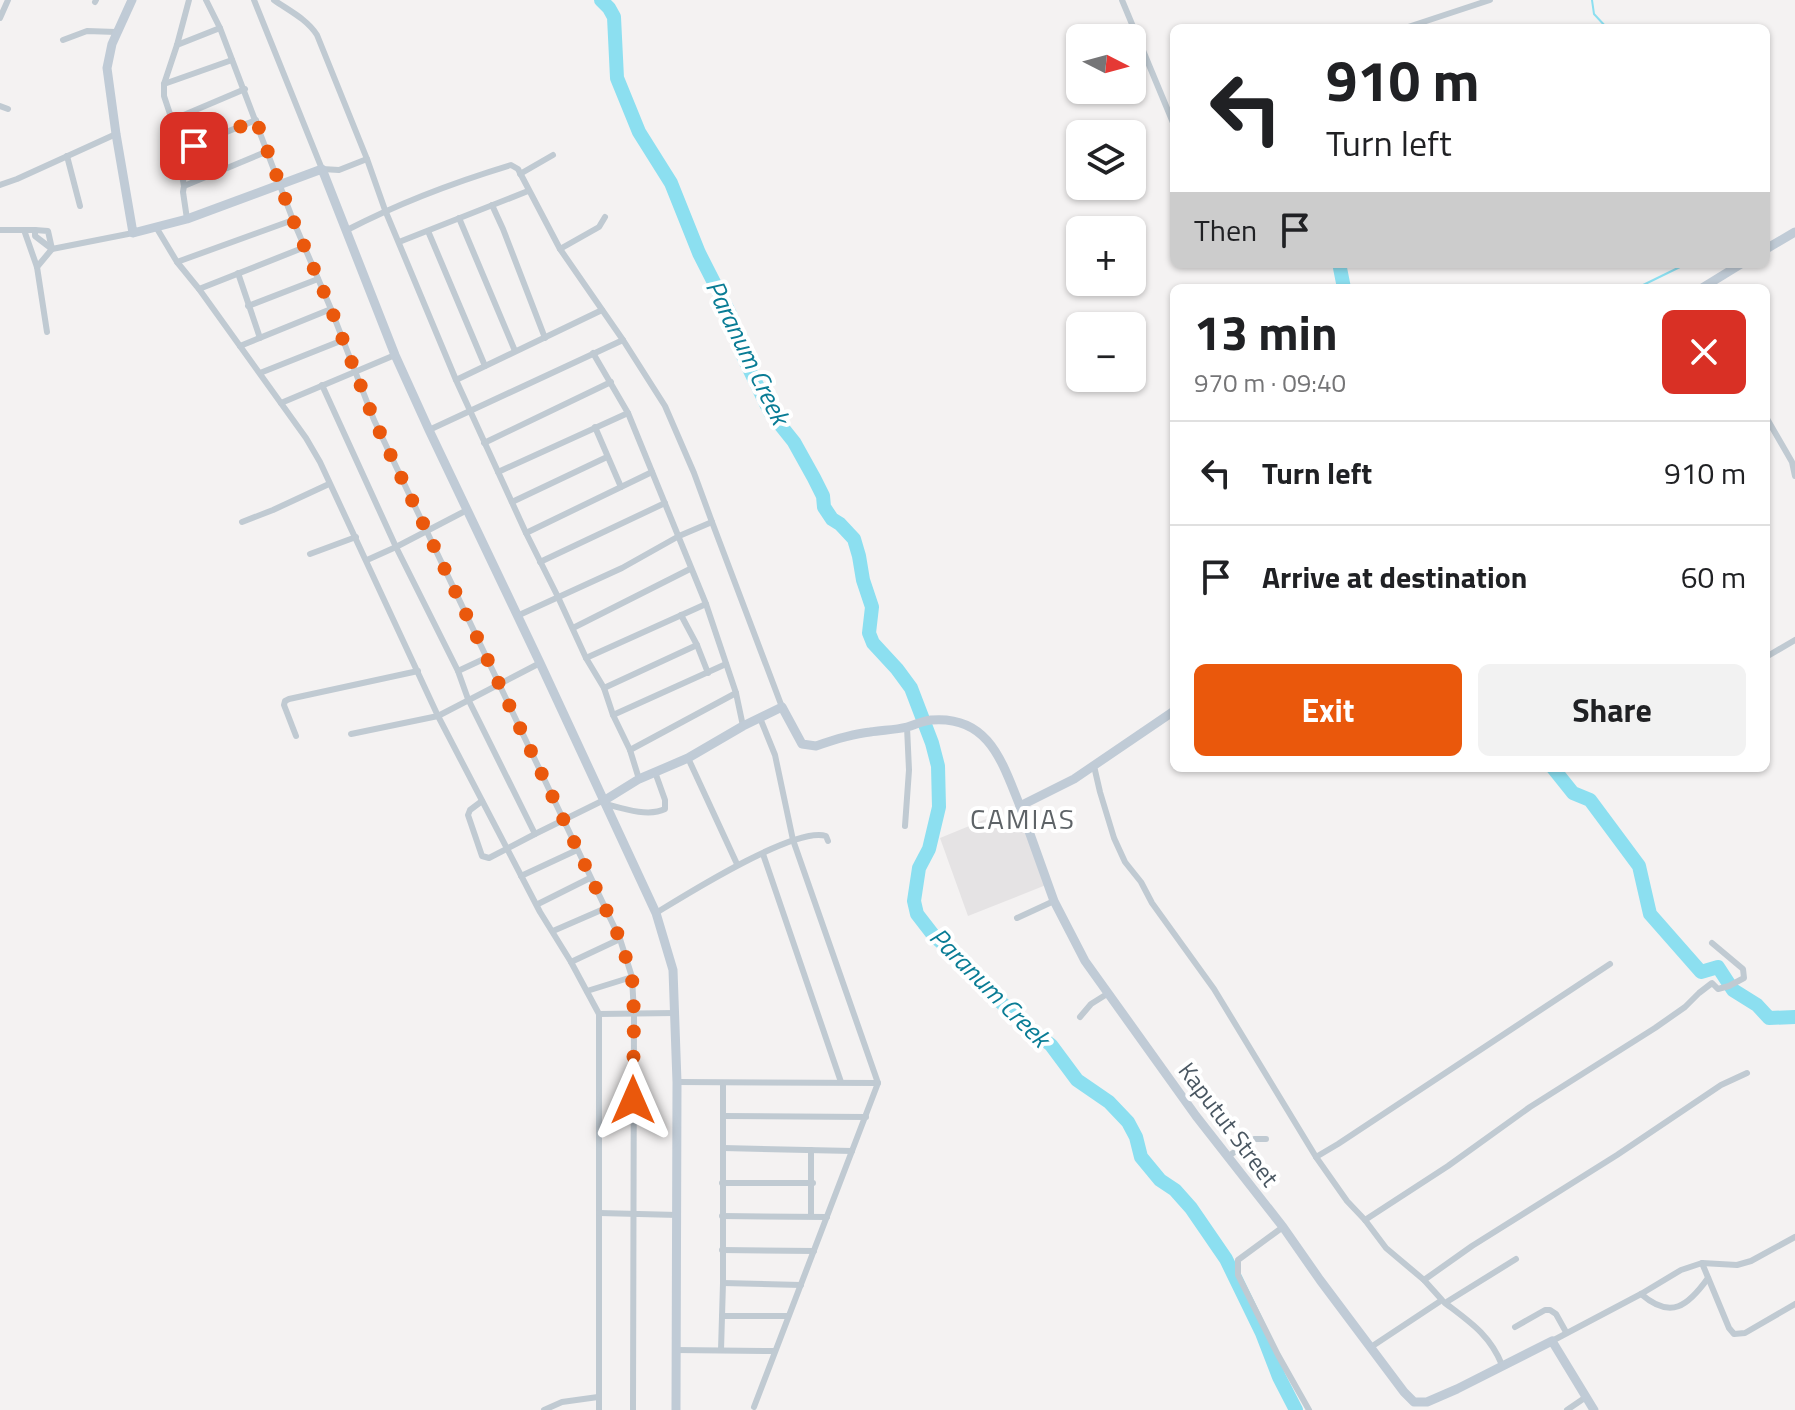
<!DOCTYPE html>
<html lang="en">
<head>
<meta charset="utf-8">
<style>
	:root { --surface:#fff; --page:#f2f2f2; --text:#202124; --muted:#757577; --line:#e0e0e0; --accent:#ea580c }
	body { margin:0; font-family:"Titillium Web",sans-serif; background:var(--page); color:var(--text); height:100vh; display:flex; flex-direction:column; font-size:30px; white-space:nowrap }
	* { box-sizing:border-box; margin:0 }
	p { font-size:26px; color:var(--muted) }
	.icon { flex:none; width:44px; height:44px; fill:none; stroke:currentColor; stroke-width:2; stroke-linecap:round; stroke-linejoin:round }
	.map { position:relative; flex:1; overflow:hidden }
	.sheet { position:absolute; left:1170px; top:284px; width:600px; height:488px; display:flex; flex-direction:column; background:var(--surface); border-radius:12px; box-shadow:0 2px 6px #0004 }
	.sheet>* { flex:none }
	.guide { position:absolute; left:1170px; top:24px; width:600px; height:244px; border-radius:12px; box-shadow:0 2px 6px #0004; background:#fff; color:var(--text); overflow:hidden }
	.needle { width:52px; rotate:96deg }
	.controls { position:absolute; left:1066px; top:24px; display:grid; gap:16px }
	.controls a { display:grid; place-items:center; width:80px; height:80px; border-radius:12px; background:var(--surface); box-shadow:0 2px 6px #0004; font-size:40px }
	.pin { position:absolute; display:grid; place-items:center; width:68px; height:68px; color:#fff; margin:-34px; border-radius:16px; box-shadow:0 4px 12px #0006 }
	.me { position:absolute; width:88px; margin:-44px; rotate:0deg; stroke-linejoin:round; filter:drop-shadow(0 0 6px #0008) }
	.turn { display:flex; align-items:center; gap:28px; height:168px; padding:0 24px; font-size:36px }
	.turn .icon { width:104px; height:104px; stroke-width:2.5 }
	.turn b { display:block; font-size:56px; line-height:68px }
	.then { display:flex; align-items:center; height:76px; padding:0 24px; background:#0003; gap:16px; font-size:30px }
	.round { display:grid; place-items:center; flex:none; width:84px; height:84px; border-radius:12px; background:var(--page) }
	.headline { display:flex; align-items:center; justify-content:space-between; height:136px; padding:0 24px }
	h1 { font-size:48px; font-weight:700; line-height:60px }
	.cta { display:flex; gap:16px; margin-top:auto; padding:16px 24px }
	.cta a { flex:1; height:92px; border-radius:12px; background:var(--accent); color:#fff; font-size:32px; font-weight:700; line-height:92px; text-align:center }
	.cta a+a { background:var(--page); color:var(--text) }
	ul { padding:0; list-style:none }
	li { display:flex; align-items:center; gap:24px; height:104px; padding:0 24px; border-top:2px solid var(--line) }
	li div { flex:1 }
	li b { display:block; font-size:30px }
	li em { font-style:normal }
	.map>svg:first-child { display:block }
	.education { fill:#e5e3e4 }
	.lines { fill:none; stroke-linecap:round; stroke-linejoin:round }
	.stream { stroke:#8cdff0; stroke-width:2 }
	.river { stroke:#8cdff0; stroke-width:14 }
	.street { stroke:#c0cad2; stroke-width:6 }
	.secondary { stroke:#c0cbd6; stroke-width:9 }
	.route { stroke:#ea580c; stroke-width:14; stroke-dasharray:0 25.2 }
	.labels { text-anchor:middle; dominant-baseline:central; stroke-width:8; stroke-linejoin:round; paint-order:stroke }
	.street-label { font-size:24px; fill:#495661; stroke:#fff }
	.water-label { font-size:26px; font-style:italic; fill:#097c95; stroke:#fff }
	.quarter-label { font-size:28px; letter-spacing:2px; fill:#5e6367; stroke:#fff }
</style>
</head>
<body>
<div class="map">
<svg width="1795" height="1410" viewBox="0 0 1795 1410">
	<rect width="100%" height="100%" fill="#f4f2f2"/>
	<polygon class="education" points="1019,813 1046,885 968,916 940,838 996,815 1000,822"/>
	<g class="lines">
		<g class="stream">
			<polyline points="1592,0 1594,14 1607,28"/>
			<polyline points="1637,288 1686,264"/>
		</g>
		<g class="river">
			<polyline points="601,0 609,8 614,17 617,78 639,132 671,183 699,253 731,316 742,354 770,412 794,442 814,478 823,496 824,507 832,519 840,524 854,539 859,556 863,580 872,607 869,633 873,643 897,669 911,688 932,743 938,766 939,807 929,849 919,868 914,901 917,914 934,936 964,962 995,997 1034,1032 1051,1045 1077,1080 1109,1102 1128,1122 1136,1137 1141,1157 1160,1180 1175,1190 1191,1208 1226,1259 1262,1333 1279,1377 1296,1410"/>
			<polyline points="1340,268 1344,288"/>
			<polyline points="1553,768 1573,793 1590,800 1639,866 1650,914 1701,972 1718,967 1733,990 1757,1005 1769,1018 1795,1017"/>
		</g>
		<g class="street">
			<polyline points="206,0 220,28 293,220 331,309 374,420 620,939 632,977 634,1014 633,1410"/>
			<polyline points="254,0 322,169 339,170 367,159"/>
			<path d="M274,0C288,10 307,19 317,35L367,159L385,210L456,380L526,533L558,597L586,658L604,688L613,715L630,750L639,779"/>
			<polyline points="1122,0 1174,125"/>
			<polyline points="95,2 96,0"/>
			<polyline points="0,18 8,0"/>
			<polyline points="1405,28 1490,0"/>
			<polyline points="63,40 87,31 116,32"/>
			<polyline points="177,45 220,28"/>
			<polyline points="164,84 232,60"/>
			<polyline points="0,106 8,109"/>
			<polyline points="172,120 245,89"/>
			<polyline points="177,152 256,120"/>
			<polyline points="67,156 80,206"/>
			<polyline points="520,174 553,155"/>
			<polyline points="0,185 17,179 116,134"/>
			<polyline points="184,186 268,151"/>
			<polyline points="492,205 503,229 545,338"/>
			<polyline points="459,218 515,351"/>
			<polyline points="187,219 183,192 184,186 172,120 164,96 164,84 177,45 189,0"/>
			<polyline points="156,227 177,262 199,289 306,438 320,462 438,716 540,912 571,962 599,1014 599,1410"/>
			<polyline points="0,230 24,230 37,267 47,332"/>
			<polyline points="24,230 35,230 35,236 52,249 133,233"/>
			<polyline points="35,230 48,231 52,249 37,267"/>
			<path d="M347,230C399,203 455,182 511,165L518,169L560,249L623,340L665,406L694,473L712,522"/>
			<polyline points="428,231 485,366"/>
			<polyline points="399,242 528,191"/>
			<polyline points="560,249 599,227 605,217"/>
			<polyline points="177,262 293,220"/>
			<polyline points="238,273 260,338"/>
			<polyline points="199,289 305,247"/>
			<polyline points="248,306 318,279"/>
			<polyline points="240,346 331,309"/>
			<polyline points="593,353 628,413 706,604 736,693 743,726"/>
			<polyline points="260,373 343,340"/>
			<polyline points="456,380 602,310"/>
			<polyline points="322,385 396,547 458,671 468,699 535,834"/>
			<polyline points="281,403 395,355"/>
			<polyline points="1766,417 1792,462 1795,476"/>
			<polyline points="595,427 621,487"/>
			<polyline points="429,430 623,340"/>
			<polyline points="484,443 611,382"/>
			<polyline points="498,472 628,413"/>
			<polyline points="512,502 607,457"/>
			<polyline points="242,522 273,510 329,484"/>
			<polyline points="526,533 652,472"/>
			<polyline points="310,554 356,537"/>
			<polyline points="367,560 396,547 467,510"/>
			<polyline points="540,562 665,503"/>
			<polyline points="681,615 697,645 708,673"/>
			<polyline points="517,616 622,568 679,536 712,522 782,707"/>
			<polyline points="573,628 690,569"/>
			<polyline points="1766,657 1795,640"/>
			<polyline points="586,658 706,604"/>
			<polyline points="458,671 488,657"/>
			<polyline points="604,688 697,645"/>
			<polyline points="613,715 726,664"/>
			<polyline points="351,734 438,716 540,663"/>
			<polyline points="296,736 284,705 285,701 289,699 418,671"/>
			<polyline points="630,750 736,693"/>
			<polyline points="688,758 737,864"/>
			<polyline points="1094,766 1100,792 1114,838 1125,862 1141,882 1152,903 1214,989 1316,1157 1347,1201 1365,1220 1386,1248 1424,1280"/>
			<polyline points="482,801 470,810 468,815 482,856 489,858 535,834 604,800"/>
			<path d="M606,804C624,809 649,817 665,809V800L655,772"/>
			<polyline points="905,826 909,770 907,727"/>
			<polyline points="763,854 841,1082"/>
			<polyline points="521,876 577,850"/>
			<polyline points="538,904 590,878"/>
			<path d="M656,913C687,894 795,826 826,836L828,841"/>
			<polyline points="1017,918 1054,901"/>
			<polyline points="553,931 606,908"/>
			<polyline points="571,962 620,939"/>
			<polyline points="587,991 632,977"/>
			<polyline points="599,1014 675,1013"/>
			<polyline points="1080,1017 1091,1004 1107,994"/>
			<polyline points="677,1082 878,1083"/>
			<polyline points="723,1116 866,1117"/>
			<polyline points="723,1148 852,1151"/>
			<polyline points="811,1150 811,1216"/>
			<polyline points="1227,1157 1254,1139 1266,1139"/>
			<polyline points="1316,1157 1338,1144 1610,964"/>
			<polyline points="722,1183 813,1183"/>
			<polyline points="599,1213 678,1215"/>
			<polyline points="722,1216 827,1217"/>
			<polyline points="1365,1220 1448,1166 1530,1107 1655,1028 1685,1007 1699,993 1712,983 1718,989 1729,986 1744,978 1743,969 1712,943"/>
			<polyline points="1283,1227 1238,1260 1238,1275 1278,1355 1309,1410"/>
			<polyline points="722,1250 814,1251"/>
			<polyline points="1702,1263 1729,1328 1734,1334 1745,1333 1795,1304"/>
			<polyline points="723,1283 801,1285"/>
			<path d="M1641,1294C1671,1320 1688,1306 1708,1278"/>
			<polyline points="722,1316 788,1316"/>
			<polyline points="1515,1327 1545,1310 1550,1310 1556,1314 1566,1332"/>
			<polyline points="1552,1341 1641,1294 1681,1270 1702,1263 1737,1265 1751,1261 1795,1237"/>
			<polyline points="1371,1347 1442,1300 1424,1280 1472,1246 1617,1155 1721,1085 1747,1073"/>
			<polyline points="676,1350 774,1351"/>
			<polyline points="721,1350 723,1283 723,1083"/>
			<path d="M1502,1365C1490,1335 1470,1322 1445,1303L1516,1259"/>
			<polyline points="754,1407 878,1083 793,840 775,755 760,718"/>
			<polyline points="544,1410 562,1402 598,1397"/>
			<polyline points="1567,1410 1586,1397"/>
		</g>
		<g class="secondary">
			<polyline points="132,0 112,44 107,68 116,134 133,233 187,219 322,169 395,355 429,430 540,663 656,913 673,970 677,1082 676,1410"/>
			<polyline points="1766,249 1795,232"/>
			<polyline points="1702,288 1741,264"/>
			<polyline points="1174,711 1074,779 1020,806 1054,901 1085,961 1196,1116 1283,1227 1320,1280 1404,1392 1414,1402 1427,1402 1457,1389 1552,1341 1594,1410"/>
			<path d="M605,800L639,779L688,758L743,726L782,707L802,744L816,746C833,740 851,734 870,732C882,730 895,730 907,727C915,725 922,721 931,720C989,715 1002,762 1020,806"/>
		</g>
	</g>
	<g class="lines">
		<polyline class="route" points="194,146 256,120 293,220 331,309 374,420 620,939 632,977 634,1014 633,1100"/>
	</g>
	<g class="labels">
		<g class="street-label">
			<text transform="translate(1229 1124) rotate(53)">Kaputut Street</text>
		</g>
		<g class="water-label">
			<text transform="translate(748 352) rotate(64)">Paranum Creek</text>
			<text transform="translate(990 987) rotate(45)">Paranum Creek</text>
		</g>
		<g class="quarter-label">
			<text x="1023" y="818">CAMIAS</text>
		</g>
	</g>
</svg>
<div class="controls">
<a><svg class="needle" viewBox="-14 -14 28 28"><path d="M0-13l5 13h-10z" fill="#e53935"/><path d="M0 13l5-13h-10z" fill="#757577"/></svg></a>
<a><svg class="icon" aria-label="layers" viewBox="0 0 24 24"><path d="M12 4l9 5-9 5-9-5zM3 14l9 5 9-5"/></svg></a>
<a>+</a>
<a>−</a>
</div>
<div class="pin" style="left:194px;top:146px;background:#d93025"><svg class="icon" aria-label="arrive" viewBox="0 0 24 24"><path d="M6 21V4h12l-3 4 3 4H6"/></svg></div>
<svg class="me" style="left:633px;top:1100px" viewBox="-20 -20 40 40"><path d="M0-17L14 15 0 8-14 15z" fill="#ea580c" stroke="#fff" stroke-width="4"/></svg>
<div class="guide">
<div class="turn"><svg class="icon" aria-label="left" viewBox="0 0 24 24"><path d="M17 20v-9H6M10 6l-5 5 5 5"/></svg><div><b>910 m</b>Turn left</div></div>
<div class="then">Then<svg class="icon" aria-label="arrive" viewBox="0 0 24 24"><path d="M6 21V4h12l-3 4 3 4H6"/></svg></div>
</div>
<section class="sheet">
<div class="headline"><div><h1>13 min</h1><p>970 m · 09:40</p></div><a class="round" style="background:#d93025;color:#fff"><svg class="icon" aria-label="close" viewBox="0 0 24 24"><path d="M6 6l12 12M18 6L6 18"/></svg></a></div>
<ul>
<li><svg class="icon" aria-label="left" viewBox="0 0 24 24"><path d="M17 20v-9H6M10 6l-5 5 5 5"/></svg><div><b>Turn left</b></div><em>910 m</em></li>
<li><svg class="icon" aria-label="arrive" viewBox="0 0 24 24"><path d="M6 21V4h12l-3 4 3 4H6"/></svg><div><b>Arrive at destination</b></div><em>60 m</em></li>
</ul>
<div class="cta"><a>Exit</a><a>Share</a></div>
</section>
</div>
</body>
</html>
